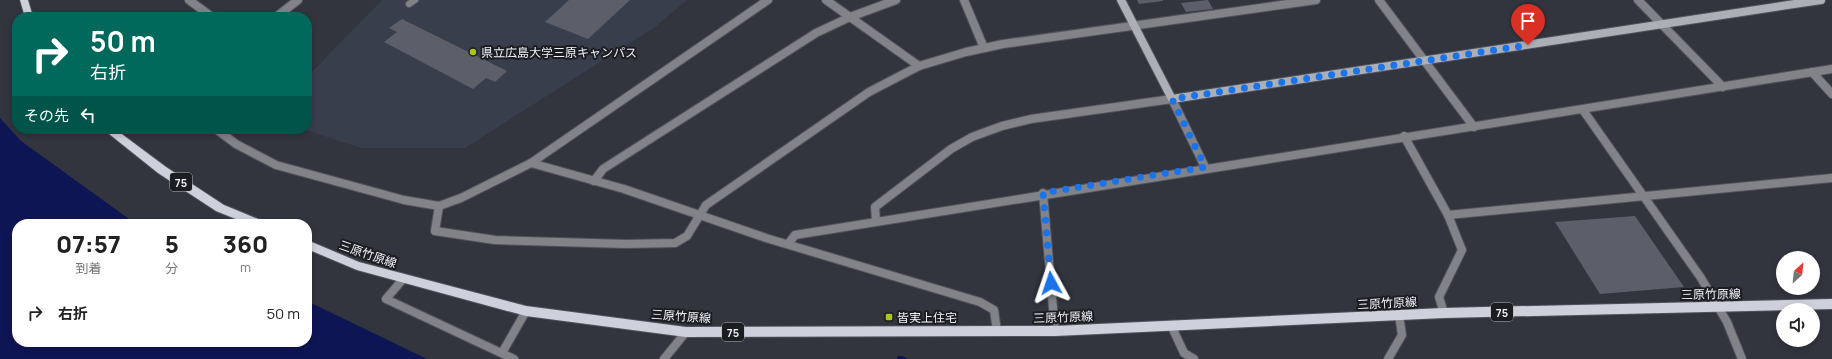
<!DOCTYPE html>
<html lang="ja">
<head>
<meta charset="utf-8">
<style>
	:root { --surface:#fff; --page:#f2f2f2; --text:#222; --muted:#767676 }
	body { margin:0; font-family:Manrope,"Noto Sans JP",sans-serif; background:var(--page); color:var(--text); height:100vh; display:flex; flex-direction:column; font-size:15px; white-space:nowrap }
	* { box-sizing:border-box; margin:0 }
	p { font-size:13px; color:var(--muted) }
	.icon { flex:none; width:22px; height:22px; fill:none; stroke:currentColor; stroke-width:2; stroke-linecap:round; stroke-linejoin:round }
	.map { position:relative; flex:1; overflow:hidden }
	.details { position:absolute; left:12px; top:219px; width:300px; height:128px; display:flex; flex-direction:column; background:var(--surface); border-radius:16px; box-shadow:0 2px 6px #0003 }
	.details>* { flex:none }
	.guide { position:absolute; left:12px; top:12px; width:300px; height:122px; border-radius:16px; box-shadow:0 2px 6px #0003; background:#00695c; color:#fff; overflow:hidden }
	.needle { width:26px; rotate:27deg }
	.buttons { position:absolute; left:1776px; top:251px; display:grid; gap:8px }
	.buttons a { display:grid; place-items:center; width:44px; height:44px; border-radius:50%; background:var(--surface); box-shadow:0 2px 6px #0003; font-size:20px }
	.pin { position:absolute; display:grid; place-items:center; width:34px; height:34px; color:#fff; margin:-41px -17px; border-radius:50% 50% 50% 0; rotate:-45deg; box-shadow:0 0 4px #0007 }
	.pin .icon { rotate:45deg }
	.me { position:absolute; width:44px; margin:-22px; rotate:355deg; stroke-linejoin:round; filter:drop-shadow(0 0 3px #0008) }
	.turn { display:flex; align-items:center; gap:14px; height:84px; padding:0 12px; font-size:18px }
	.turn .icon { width:52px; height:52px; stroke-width:2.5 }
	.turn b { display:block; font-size:28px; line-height:34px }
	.then { display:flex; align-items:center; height:38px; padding:0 12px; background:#0003; gap:8px; font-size:15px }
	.eta { display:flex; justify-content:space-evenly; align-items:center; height:68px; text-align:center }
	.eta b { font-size:24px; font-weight:800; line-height:28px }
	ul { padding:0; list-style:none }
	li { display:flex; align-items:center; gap:12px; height:52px; padding:0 12px }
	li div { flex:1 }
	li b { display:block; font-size:15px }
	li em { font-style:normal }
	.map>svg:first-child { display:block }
	.built { fill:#393e4d }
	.water { fill:#0e1555 }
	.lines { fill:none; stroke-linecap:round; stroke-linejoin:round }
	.stream { stroke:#0e1555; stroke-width:4.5 }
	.building { fill:#5c5f69 }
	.lane-casing { stroke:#51535c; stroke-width:8 }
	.street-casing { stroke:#51535c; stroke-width:10 }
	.secondary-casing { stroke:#51535c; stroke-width:10 }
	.primary-casing { stroke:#51535c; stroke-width:2 }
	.lane { stroke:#828388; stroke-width:6 }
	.street { stroke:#828388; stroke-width:8 }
	.secondary { stroke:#adafb7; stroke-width:8 }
	.primary { fill:#ced1db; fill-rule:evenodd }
	.route { stroke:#1a73e8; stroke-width:7; stroke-dasharray:0 12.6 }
	.poi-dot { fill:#a9c719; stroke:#1b1d21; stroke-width:1.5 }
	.labels { text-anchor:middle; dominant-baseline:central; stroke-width:4; stroke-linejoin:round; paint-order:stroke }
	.shield { fill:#1b1d21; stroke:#b1b3b8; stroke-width:1 }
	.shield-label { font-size:11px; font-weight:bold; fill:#f1f3f9 }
	.poi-label { font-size:12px; fill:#f1f3f9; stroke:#1b1d21; text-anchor:start }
	.street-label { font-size:12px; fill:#f1f3f9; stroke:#1b1d21 }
</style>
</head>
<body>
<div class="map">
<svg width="1832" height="359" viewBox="0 0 1832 359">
	<rect width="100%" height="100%" fill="#32353e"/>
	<polygon class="built" points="382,0 687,0 655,27 465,148 361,148 303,129 307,129 307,77"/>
	<polygon class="water" points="0,118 21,141 136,224 17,224 17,342 307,342 307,301 427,359 0,359"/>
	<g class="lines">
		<polyline class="stream" points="899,358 904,359"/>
	</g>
	<g class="building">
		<polygon points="569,0 630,0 588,39 545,22"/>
		<polygon points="1137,0 1163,0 1163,1 1139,4"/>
		<polygon points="1208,0 1213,9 1186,12 1181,3"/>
		<polygon points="402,19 507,71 495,82 486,78 473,89 384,42 397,32 389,28"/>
		<polygon points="1635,216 1684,287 1600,294 1555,222"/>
	</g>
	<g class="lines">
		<g class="lane-casing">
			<polyline id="lane" points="409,4 415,0"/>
		</g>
		<g class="street-casing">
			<g id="street">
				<polyline points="189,0 212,17"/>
				<polyline points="826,0 919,66"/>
				<polyline points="964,0 984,48"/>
				<polyline points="1379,0 1474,127"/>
				<polyline points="1638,0 1723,87"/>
				<polyline points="276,17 298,0"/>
				<polyline points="1812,72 1832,94"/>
				<polyline points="1583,110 1701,278 1727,322 1742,359"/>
				<polyline points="216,129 236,144 276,165 404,200 439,206 461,198 531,163 768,0"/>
				<polyline points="1404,136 1448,215 1462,250 1439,297 1444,313"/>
				<polyline points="531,163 624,189 766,238 980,302 994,310 997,331"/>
				<polyline points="594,181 603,169 816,33 850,17 896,0"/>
				<polyline points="1043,193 1055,331"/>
				<polyline points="439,206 435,231 495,240 626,244 675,243 687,236 706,205 869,92 919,66 966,52 1003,44 1316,0"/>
				<polyline points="1448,215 1832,178"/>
				<polyline points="876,221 875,207 951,149 972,137 1002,126 1031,119 1172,99 1205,167"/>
				<polyline points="788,244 795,235 1832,69"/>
				<polyline points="403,279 386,299 514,359"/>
				<polyline points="1171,325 1184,353 1194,359"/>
				<polyline points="502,353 526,311"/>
				<polyline points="664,359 686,332"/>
				<polyline points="1388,359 1402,335 1399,315"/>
			</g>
		</g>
		<g class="secondary-casing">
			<polyline id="secondary" points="1121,0 1172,99 1821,0"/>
		</g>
		<g class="primary-casing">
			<g id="primary">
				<polygon points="20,0 28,0 33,17 25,17"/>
				<polygon points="103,129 115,129 166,167 224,205 263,221 264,224 248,224 216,211 158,173"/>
				<polygon points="307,240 359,262 526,306 686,327 1055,326 1444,308 1832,299 1832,309 1444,318 1055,336 686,337 526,316 357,270 307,249"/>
			</g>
		</g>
		<use href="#lane" class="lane"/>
		<use href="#street" class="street"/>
		<use href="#secondary" class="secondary"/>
		<use href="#primary" class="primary"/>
	</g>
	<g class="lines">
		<polyline class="route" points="1051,283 1043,193 1205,167 1172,99 1528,45"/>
	</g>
	<g class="poi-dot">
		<circle cx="473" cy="52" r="4"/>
		<rect x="885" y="313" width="8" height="8" rx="2"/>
	</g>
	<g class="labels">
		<g class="shield">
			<rect x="170" y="173" width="22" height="18" rx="3"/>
			<rect x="1491" y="303" width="22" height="18" rx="3"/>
			<rect x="722" y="323" width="22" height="18" rx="3"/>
		</g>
		<g class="shield-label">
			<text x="181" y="182">75</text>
			<text x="1502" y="312">75</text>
			<text x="733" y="332">75</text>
		</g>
		<g class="poi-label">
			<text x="481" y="52">県立広島大学三原キャンパス</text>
			<text x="897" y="317">皆実上住宅</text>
		</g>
		<g class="street-label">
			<text transform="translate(368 254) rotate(19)">三原竹原線</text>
			<text transform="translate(1711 294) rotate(-1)">三原竹原線</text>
			<text transform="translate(1387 303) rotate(-3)">三原竹原線</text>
			<text transform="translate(681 316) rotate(4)">三原竹原線</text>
			<text transform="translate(1063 317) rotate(-2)">三原竹原線</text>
		</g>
	</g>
</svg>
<div class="buttons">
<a><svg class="needle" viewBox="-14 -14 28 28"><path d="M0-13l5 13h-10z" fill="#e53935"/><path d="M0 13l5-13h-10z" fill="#767676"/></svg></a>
<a><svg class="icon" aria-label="sound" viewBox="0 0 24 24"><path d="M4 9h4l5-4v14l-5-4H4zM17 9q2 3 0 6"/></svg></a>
</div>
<div class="pin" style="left:1528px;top:45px;background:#d93025"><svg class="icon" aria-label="arrive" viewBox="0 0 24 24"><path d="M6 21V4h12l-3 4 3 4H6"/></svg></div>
<svg class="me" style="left:1051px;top:283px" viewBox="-20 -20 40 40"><path d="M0-17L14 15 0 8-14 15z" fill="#1a73e8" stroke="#fff" stroke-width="4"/></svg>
<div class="guide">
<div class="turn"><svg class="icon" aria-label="right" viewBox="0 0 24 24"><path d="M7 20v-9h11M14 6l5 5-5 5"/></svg><div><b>50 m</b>右折</div></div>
<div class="then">その先<svg class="icon" aria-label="left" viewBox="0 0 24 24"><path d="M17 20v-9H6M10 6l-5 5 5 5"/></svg></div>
</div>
<section class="details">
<div class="eta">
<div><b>07:57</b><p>到着</p></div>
<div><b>5</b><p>分</p></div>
<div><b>360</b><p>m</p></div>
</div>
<ul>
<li><svg class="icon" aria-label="right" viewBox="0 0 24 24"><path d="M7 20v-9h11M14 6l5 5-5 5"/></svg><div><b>右折</b></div><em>50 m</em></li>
</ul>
</section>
</div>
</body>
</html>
